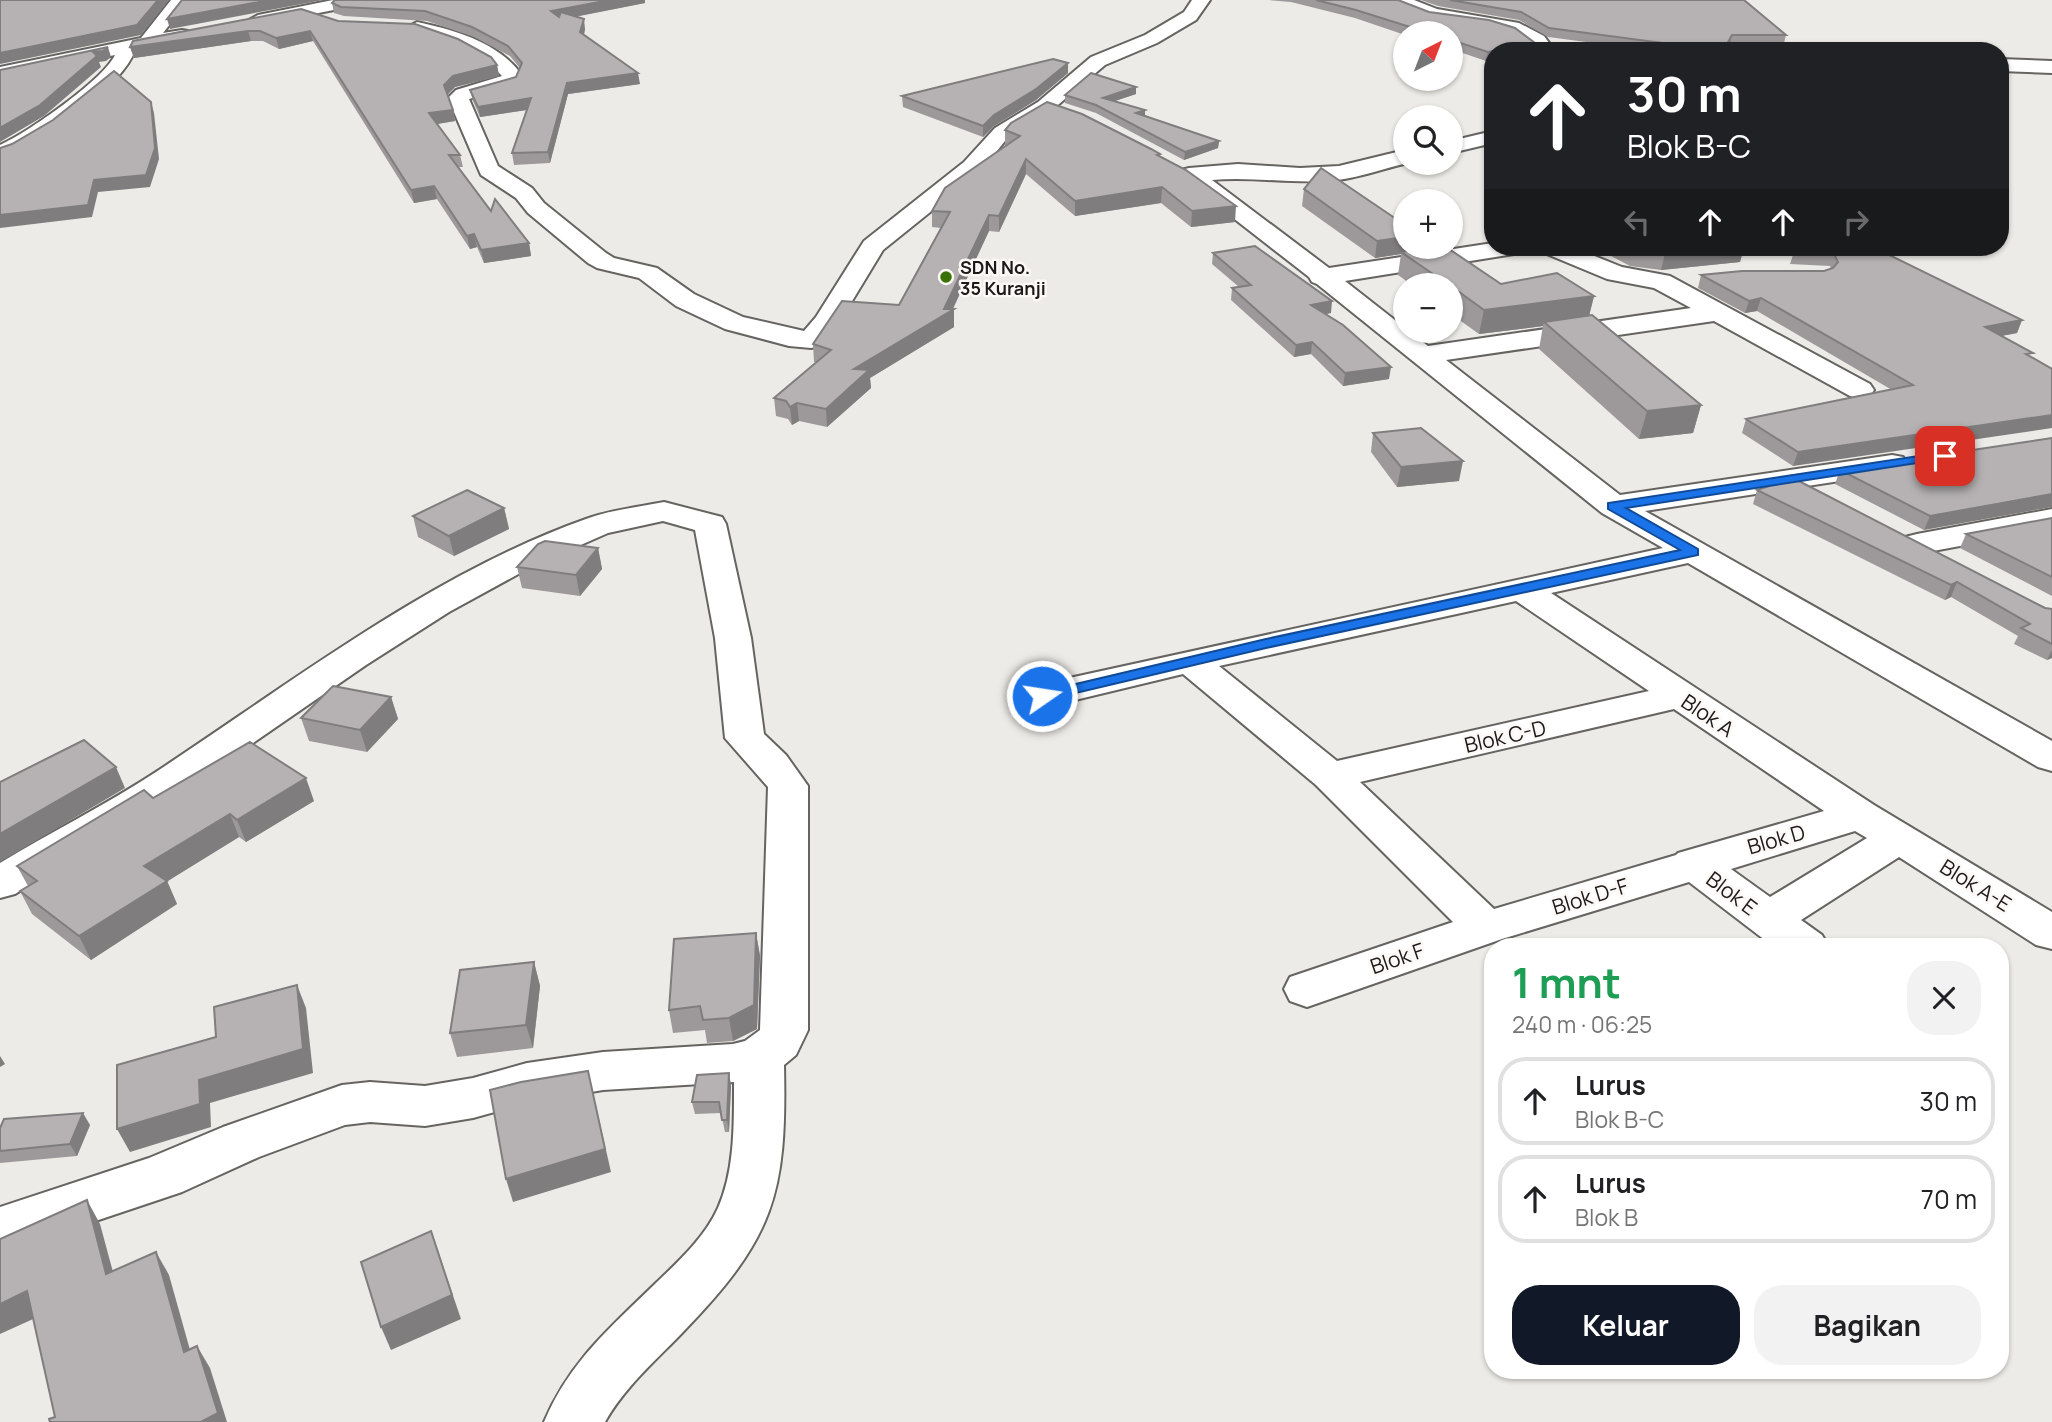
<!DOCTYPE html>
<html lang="id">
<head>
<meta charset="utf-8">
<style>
	:root { --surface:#fff; --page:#f2f2f2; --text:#202124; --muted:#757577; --line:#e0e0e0; --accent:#111827 }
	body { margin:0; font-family:Manrope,sans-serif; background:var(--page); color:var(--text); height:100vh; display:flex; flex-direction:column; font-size:26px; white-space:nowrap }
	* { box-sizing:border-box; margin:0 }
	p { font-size:23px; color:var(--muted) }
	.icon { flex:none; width:38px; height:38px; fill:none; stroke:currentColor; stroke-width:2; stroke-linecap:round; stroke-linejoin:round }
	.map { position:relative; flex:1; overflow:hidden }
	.side { position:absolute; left:1484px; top:938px; width:525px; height:441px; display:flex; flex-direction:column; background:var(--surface); border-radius:28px; box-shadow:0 2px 5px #0004 }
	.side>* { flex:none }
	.guide { position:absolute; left:1484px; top:42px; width:525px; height:214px; border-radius:28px; box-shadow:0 2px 5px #0004; background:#202124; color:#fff; overflow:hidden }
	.needle { width:46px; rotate:42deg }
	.fabs { position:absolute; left:1393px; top:21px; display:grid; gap:14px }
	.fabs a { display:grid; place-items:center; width:70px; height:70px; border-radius:50%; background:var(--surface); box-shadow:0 2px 5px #0004; font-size:35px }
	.pin { position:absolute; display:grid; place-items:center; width:60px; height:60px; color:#fff; margin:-30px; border-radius:14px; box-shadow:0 4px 10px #0006 }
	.me { position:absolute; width:77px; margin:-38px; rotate:77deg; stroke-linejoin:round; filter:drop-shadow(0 0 5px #0008) }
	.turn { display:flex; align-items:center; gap:24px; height:147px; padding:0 28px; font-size:32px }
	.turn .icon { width:91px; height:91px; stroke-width:2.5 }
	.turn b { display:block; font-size:49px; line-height:60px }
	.lanes { display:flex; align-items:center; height:66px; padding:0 28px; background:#0003; justify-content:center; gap:35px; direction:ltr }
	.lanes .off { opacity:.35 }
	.round { display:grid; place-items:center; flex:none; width:74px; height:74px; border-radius:28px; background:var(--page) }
	.overview { display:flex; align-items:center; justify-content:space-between; height:119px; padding:0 28px }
	h1 { font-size:42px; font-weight:700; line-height:52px; color:#1e9e55 }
	.action { display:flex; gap:14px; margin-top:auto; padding:14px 28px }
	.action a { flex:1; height:80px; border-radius:28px; background:var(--accent); color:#fff; font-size:28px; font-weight:700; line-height:80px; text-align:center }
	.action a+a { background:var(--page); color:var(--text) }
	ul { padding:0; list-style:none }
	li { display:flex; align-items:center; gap:21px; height:88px; margin:0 14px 10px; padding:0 14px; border:4px solid var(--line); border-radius:28px }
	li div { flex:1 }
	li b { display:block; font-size:26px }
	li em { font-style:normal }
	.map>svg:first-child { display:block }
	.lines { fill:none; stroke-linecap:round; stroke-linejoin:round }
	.minor-casing { stroke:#666461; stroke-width:4 }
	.minor { fill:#fff; fill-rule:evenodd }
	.wall { fill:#9d999b }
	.shaded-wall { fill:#7f7d7e }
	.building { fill:#b6b2b4; stroke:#7f7d7e; stroke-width:2 }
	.route { fill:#1a73e8; stroke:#114b97; stroke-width:2 }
	.poi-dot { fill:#397200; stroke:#fbf8f5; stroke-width:2.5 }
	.labels { text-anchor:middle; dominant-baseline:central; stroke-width:5; stroke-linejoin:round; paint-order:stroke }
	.far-poi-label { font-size:18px; font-weight:bold; fill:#1b1a19; stroke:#fbf8f5; text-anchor:start }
	.street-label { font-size:21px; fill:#1b1a19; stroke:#fbf8f5 }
</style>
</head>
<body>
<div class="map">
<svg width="2052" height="1422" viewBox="0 0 2052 1422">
	<rect width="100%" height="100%" fill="#edebe7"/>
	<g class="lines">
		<g class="minor-casing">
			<g id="minor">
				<path d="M171,0H189L163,33L182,30L188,31L191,35L188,39L135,50C124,85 36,151 0,159V145C27,133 103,80 115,55L0,79V67L141,38Z"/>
				<polygon points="333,0 368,0 359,5 258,25 249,20 258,15"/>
				<path d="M1192,0H1210L1196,20L1157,43L1105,65L1052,110L1009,136L980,172L883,250L840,321L821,346L811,348L789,346L725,329L676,306L639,278L597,268L588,263L528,213L516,198L481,175L448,98L456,90L502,76C478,50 444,39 411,31L408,27L417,22C455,30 498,42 522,75L516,86L469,99L498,166L532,188L544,203L606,253L614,258L657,268L694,294L743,317L804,331L816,317L864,241L964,162L995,128L1038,102L1091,57L1145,35L1184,12Z"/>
				<path d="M1390,0H1414L1437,9L1519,23L1544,36L1555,51H1536C1511,20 1468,27 1434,19C1420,16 1407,9 1393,4Z"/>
				<polygon points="2000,59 2052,61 2052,73 2000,71"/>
				<polygon points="1493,131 1493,143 1451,153 1451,141"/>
				<path d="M1405,150V163H1408C1385,168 1362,177 1338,180C1296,185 1254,176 1212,180L1329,268L1493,243V247H1526L1523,252L1514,254L1345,281L1405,328V331H1409L1428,346L1691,308L1654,288L1607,279L1542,252L1539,247H1572L1622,267L1670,276L1870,384L1874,390L1870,396L1860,399L1850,396L1714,321L1446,360L1620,495L1892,455L1903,457L1908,464L1903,471L1892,473L1645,511L2052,741V771L2038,767L1688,563L1551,593L1874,805L2052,912V949L2036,945L1899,857L1801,920L1822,935L1829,947H1774L1689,882L1502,939L1307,1007L1290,1001L1284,989L1290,977L1453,922L1316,785L1183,674L1042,708L1029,704L1023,696L1029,688L1042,684L1663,548L1602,513L1317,284L1312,282L1309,277L1178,175L1181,170L1189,168L1238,164L1300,168L1339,166ZM1516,601L1649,691L1337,761L1219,666ZM1674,709L1824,811L1678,853L1676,855L1494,909L1360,782ZM1855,831L1867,838L1770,897L1731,869Z"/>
				<path d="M664,502L722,517L726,524L751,638L764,734L786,755L808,786V1030L796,1055L784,1065C787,1195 774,1238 682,1333C655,1361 624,1388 605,1422H544C570,1361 610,1328 657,1282C679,1261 705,1237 718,1208C735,1170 734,1123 734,1082L603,1090L527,1103L473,1118L425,1126L370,1122L345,1125L259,1157L182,1192L0,1253V1207L149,1158L223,1127L342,1085L370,1082L425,1086L473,1078L527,1063L603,1052L733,1044L745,1041L760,1030L768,787L725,738L715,638L695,530L663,521L608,533L533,566L449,612L366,665L182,792L15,894L0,898V863C51,832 106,805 156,772C291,683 433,573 586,519C610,510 638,507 664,502Z"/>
				<polygon points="2052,509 2052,529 1917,554 1905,551 1900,544 1905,537 1917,534"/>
			</g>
		</g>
		<use href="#minor" class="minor"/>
	</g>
	<g class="wall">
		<polygon points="332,0 645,0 645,3 575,17 585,29 584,35 640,84 568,94 550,163 514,165 512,153 527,110 480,117 473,101 470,90 516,77 520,68 510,56 474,37 427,21 344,16 334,13 332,3 334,1"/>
		<polygon points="1268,0 1398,0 1429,12 1515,28 1486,61 1451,49 1451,33 1405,33 1405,35 1355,18 1291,2"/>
		<polygon points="1421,0 1744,0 1786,35 1784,43 1730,43 1726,51 1655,51 1548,37 1519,20 1438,6"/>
		<polygon points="338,21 497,65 499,76 455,87 447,95 453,110 455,121 437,124 460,155 463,167 458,167 491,211 529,243 531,256 484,263 477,247 470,249 437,199 414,203 313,41 279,49 263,41 251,41 134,58 130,47 133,41"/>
		<polygon points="1068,73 1036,100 994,126 983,137 903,107 902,96"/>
		<polygon points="1136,87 1136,94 1115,101 1145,110 1145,116 1219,141 1218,148 1184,160 1096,113 1065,103 1065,95"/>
		<polygon points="1005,130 1160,157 1235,222 1191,227 1161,203 1075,216 1026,174 999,232 989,231 952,309 954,327 870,378 871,388 827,427 799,421 792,425 788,419 776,416 774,398 816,362 814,362 813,344 899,305 941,228 932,227 932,211 1006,146 1005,145"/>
		<polygon points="1304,189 1418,249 1501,284 1594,296 1589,316 1701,405 1693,433 1639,439 1539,349 1543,326 1479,334 1451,314 1451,285 1412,285 1398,275 1401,254 1375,258 1302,206"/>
		<polygon points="1594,247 1744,247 1740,262 1661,270 1630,266"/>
		<polygon points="1828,247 2022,320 2017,333 2001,336 1793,466 1742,433 1746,419 1892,390 1757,311 1745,313 1698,288 1701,275 1824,271 1831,269 1830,266 1790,264 1794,252"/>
		<polygon points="1213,253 1331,313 1326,314 1389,379 1343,386 1311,354 1294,357 1231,300 1232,288 1239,287 1212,264"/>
		<polygon points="1373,433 1459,481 1397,487 1371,452"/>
		<polygon points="2052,438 1924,530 1835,484 1840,470"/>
		<polygon points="1757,490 2045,608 2052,609 2052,658 2047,660 2014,644 2018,636 1951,597 1945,600 1753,504"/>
		<polygon points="504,508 509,529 454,556 418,537 413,516"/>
		<polygon points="2052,518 2052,596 1960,548 1966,534"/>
		<polygon points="598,548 602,569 580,596 522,588 517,567"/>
		<polygon points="391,697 398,719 367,752 309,741 301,718"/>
		<polygon points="153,798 314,801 246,842 239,837 167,881 177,904 91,960 32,914 20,891 28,886 17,866"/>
		<polygon points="756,933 760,956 757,1029 733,1041 707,1043 705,1030 673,1033 669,1010"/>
		<polygon points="534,962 540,986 533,1048 457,1057 450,1033"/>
		<polygon points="731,1085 729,1132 725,1132 721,1113 695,1114 692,1102"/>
		<polygon points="90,1125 77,1156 0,1163 0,1128"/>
	</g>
	<g class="shaded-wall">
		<polygon points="158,0 169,0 141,35 0,64 0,53"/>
		<polygon points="270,0 323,0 170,29 167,19"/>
		<polygon points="610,0 645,0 645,3 552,21 551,11"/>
		<polygon points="584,19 585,29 582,42 580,32"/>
		<polygon points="248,31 251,41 134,58 130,47"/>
		<polygon points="310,31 313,41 279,49 276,38"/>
		<polygon points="1732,35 1730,43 1726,51 1723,51"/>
		<polygon points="1535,43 1533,51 1495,51"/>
		<polygon points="108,47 111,57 106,61 99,62 101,67 44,116 0,142 0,128 93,52"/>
		<polygon points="1493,51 1493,60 1486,61 1488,52"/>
		<polygon points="1068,63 1068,73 1036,100 994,126 983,137 983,126 994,115"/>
		<polygon points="497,65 499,76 455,87 446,96 444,85 453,76"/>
		<polygon points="638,73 640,84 568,94 550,163 548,152 567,83"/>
		<polygon points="1136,87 1136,94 1103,105 1103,98"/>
		<polygon points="531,98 533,109 480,117 478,107"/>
		<polygon points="151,102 154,113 159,159 150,187 98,192 92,217 0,228 0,215 94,180"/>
		<polygon points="453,110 455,121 431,125 429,113"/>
		<polygon points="1145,110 1145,117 1136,113"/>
		<polygon points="1219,141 1218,148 1184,160 1185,152"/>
		<polygon points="1026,159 1026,174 999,232 999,216"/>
		<polygon points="434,186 437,199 414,203 411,190"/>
		<polygon points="1162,187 1161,203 1075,216 1075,201"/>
		<polygon points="1236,206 1235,222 1191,227 1192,211"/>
		<polygon points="989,215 989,231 952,311 954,309 954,327 870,378 871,388 827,427 826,409 854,369 944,309"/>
		<polygon points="474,234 477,247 470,249 467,236"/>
		<polygon points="1405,237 1405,247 1418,247 1417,252 1401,252 1401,254 1375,258 1377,241"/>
		<polygon points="529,243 531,256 484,263 481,250"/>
		<polygon points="1729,247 1744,247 1740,262 1661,270 1665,253"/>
		<polygon points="1594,296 1588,320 1544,322 1543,326 1479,334 1484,310"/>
		<polygon points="1761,298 1757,311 1745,313 1749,301"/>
		<polygon points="1332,301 1331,313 1309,317 1311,305"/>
		<polygon points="2022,320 2017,333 1980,340 1985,327"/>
		<polygon points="1312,342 1311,354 1294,357 1296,345"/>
		<polygon points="1391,367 1389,379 1343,386 1345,373"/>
		<polygon points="797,403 799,421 792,425 790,407"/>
		<polygon points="1701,405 1693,433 1639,439 1647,411"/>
		<polygon points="2052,415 2052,428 1793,466 1798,452"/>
		<polygon points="1463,461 1459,481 1397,487 1401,467"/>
		<polygon points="2052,494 2052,507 1924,530 1930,516"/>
		<polygon points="504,508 509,529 454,556 449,536"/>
		<polygon points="598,548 602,569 580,596 576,575"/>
		<polygon points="1957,582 1951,597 1945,600 1951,585"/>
		<polygon points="2052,650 2052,658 2047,660"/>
		<polygon points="391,697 398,719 367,752 360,730"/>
		<polygon points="116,767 125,788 0,862 0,834"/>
		<polygon points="306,778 314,801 246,842 237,820"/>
		<polygon points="230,814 239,837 155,889 144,866"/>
		<polygon points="167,881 177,904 91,960 79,936"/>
		<polygon points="756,933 760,956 757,1029 733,1041 729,1018"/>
		<polygon points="534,962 540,986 533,1048 526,1025"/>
		<polygon points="297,985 306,1008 313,1073 210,1103 211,1127 130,1152 117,1129 199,1080"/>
		<polygon points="0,1056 5,1064 0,1067"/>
		<polygon points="588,1071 611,1172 513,1202 506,1179"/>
		<polygon points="729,1073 731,1085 729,1132 727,1120"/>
		<polygon points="83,1113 90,1125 77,1156 70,1144"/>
		<polygon points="87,1200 100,1224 120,1298 106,1274"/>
		<polygon points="431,1231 461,1319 391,1350 381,1327"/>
		<polygon points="156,1252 169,1275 197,1375 184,1352"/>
		<polygon points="27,1291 42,1315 0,1334 0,1304"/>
		<polygon points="197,1346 210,1368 227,1422 201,1422"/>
	</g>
	<g class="building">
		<polygon points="0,0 158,0 137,25 0,53"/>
		<polygon points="182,0 270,0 167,19"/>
		<polygon points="335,0 610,0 551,11 559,17 561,12 584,19 580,32 638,73 567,83 548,152 512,153 531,98 478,107 470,90 516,77 522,63 508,46 472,27 425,11 341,7 332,3"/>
		<polygon points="1316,0 1398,0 1429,12 1489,20 1515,28 1535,43 1488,52 1451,40 1451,33 1429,33 1356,10"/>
		<polygon points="1450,0 1744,0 1786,35 1732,35 1723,51 1549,28 1521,12"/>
		<polygon points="301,9 338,21 415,24 458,39 491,57 497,65 453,76 444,85 453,110 429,113 460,155 449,155 491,211 495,199 529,243 481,250 474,234 467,236 434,186 411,190 310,31 276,38 260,31 248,31 130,47 133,41"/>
		<polygon points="108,47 103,51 93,52 97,56 40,105 0,128 0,70"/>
		<polygon points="1053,59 1068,63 1036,89 994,115 983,126 902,96"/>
		<polygon points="114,71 151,102 155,148 146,175 94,180 88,205 0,215 0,148 12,144 53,120"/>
		<polygon points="1091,73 1136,87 1103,98 1145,110 1136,113 1219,141 1185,152 1096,105 1065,95"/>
		<polygon points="1047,102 1082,114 1151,149 1160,154 1157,155 1186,170 1236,206 1192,211 1162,187 1075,201 1026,159 999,216 989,215 944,309 954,309 854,369 869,370 826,409 797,403 790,407 786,401 774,398 831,350 813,344 842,301 899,305 950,212 932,211 945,188 1020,136 1005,130 1011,123"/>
		<polygon points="1321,168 1405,225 1405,237 1377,241 1304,189"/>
		<polygon points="1255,246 1332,301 1311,305 1343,325 1391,367 1345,373 1312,342 1296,345 1232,288 1251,285 1213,253"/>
		<polygon points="1433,247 1446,247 1501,284 1557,273 1594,296 1484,310 1451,286 1451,285 1449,285 1401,252"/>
		<polygon points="1631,247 1729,247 1665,253 1635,248"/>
		<polygon points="1828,247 1873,247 2022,320 1985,327 2033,353 2026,354 2052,369 2052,415 1798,452 1746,419 1913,385 1761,298 1749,301 1701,275 1742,271 1824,271 1833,268 1838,262 1834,254 1794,252"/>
		<polygon points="1592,315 1701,405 1647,411 1544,322"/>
		<polygon points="1421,428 1463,461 1401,467 1373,433"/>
		<polygon points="2052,438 2052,494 1930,516 1840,470"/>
		<polygon points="1793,478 2045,608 2052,609 2052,644 2021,628 2030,624 1957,582 1951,585 1757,490"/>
		<polygon points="467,490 504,508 449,536 413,516"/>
		<polygon points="2052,518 2052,577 1966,534"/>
		<polygon points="545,541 598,548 576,575 517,567 538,544"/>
		<polygon points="333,686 391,697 360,730 301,718"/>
		<polygon points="84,740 116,767 0,834 0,782"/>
		<polygon points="250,742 306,778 237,820 230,814 144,866 167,881 79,936 20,891 37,881 17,866 144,790 153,798"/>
		<polygon points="756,933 754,1005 729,1018 703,1020 700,1006 669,1010 674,939"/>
		<polygon points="534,962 526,1025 450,1033 460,970"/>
		<polygon points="297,985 303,1049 199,1080 200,1104 117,1129 117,1065 216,1037 214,1007"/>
		<polygon points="588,1071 605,1149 506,1179 490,1090 521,1082"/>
		<polygon points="729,1073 727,1120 722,1120 719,1102 692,1102 697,1075"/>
		<polygon points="83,1113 70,1144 0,1151 0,1128 4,1119"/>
		<polygon points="87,1200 106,1274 156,1252 184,1352 197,1346 218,1413 201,1422 50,1422 49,1419 55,1417 27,1291 0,1304 0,1239"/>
		<polygon points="431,1231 452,1295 381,1327 361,1262"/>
	</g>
	<polygon class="route" points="1945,452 1951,456 1949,458 1626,508 1698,549 1698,555 1266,648 1042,701 1034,696 1042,692 1266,639 1680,550 1608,509 1608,503"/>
	<circle class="poi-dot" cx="946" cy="277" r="7"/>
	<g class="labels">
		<g class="far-poi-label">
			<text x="960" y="267">SDN No.<tspan x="960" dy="21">35 Kuranji</tspan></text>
		</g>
		<g class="street-label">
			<text transform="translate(1708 715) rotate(34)">Blok A</text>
			<text transform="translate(1505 736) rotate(-13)">Blok C-D</text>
			<text transform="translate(1776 839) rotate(-16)">Blok D</text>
			<text transform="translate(1976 885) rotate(32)">Blok A-E</text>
			<text transform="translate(1732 893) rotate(37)">Blok E</text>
			<text transform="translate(1590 896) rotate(-17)">Blok D-F</text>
			<text transform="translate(1397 958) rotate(-19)">Blok F</text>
		</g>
	</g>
</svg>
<div class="fabs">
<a><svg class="needle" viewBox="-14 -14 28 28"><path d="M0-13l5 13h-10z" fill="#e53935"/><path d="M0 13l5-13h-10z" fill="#757577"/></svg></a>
<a><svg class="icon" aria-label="search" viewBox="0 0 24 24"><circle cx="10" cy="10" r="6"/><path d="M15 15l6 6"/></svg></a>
<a>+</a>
<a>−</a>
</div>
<div class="pin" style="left:1945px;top:456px;background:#d93025"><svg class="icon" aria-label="arrive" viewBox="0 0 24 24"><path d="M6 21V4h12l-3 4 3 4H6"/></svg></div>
<svg class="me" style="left:1042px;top:696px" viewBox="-20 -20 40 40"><circle r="17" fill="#1a73e8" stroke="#fff" stroke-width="3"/><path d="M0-11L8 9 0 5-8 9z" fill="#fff"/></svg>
<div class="guide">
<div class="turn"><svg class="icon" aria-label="ahead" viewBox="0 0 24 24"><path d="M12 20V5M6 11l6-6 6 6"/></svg><div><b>30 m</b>Blok B-C</div></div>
<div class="lanes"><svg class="icon off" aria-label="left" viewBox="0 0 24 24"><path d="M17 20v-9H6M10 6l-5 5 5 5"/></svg><svg class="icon" aria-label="ahead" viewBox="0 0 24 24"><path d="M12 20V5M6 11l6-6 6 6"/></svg><svg class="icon" aria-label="ahead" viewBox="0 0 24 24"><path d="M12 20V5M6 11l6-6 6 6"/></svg><svg class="icon off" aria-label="right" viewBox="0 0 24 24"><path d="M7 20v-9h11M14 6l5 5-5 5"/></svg></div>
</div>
<section class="side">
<div class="overview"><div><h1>1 mnt</h1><p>240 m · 06:25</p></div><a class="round"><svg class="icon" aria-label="close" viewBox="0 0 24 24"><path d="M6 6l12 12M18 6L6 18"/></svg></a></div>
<ul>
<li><svg class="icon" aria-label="ahead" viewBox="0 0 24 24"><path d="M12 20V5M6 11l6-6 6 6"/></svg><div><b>Lurus</b><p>Blok B-C</p></div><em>30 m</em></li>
<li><svg class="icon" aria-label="ahead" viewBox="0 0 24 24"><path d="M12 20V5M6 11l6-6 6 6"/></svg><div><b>Lurus</b><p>Blok B</p></div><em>70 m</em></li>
</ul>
<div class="action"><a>Keluar</a><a>Bagikan</a></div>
</section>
</div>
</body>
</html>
